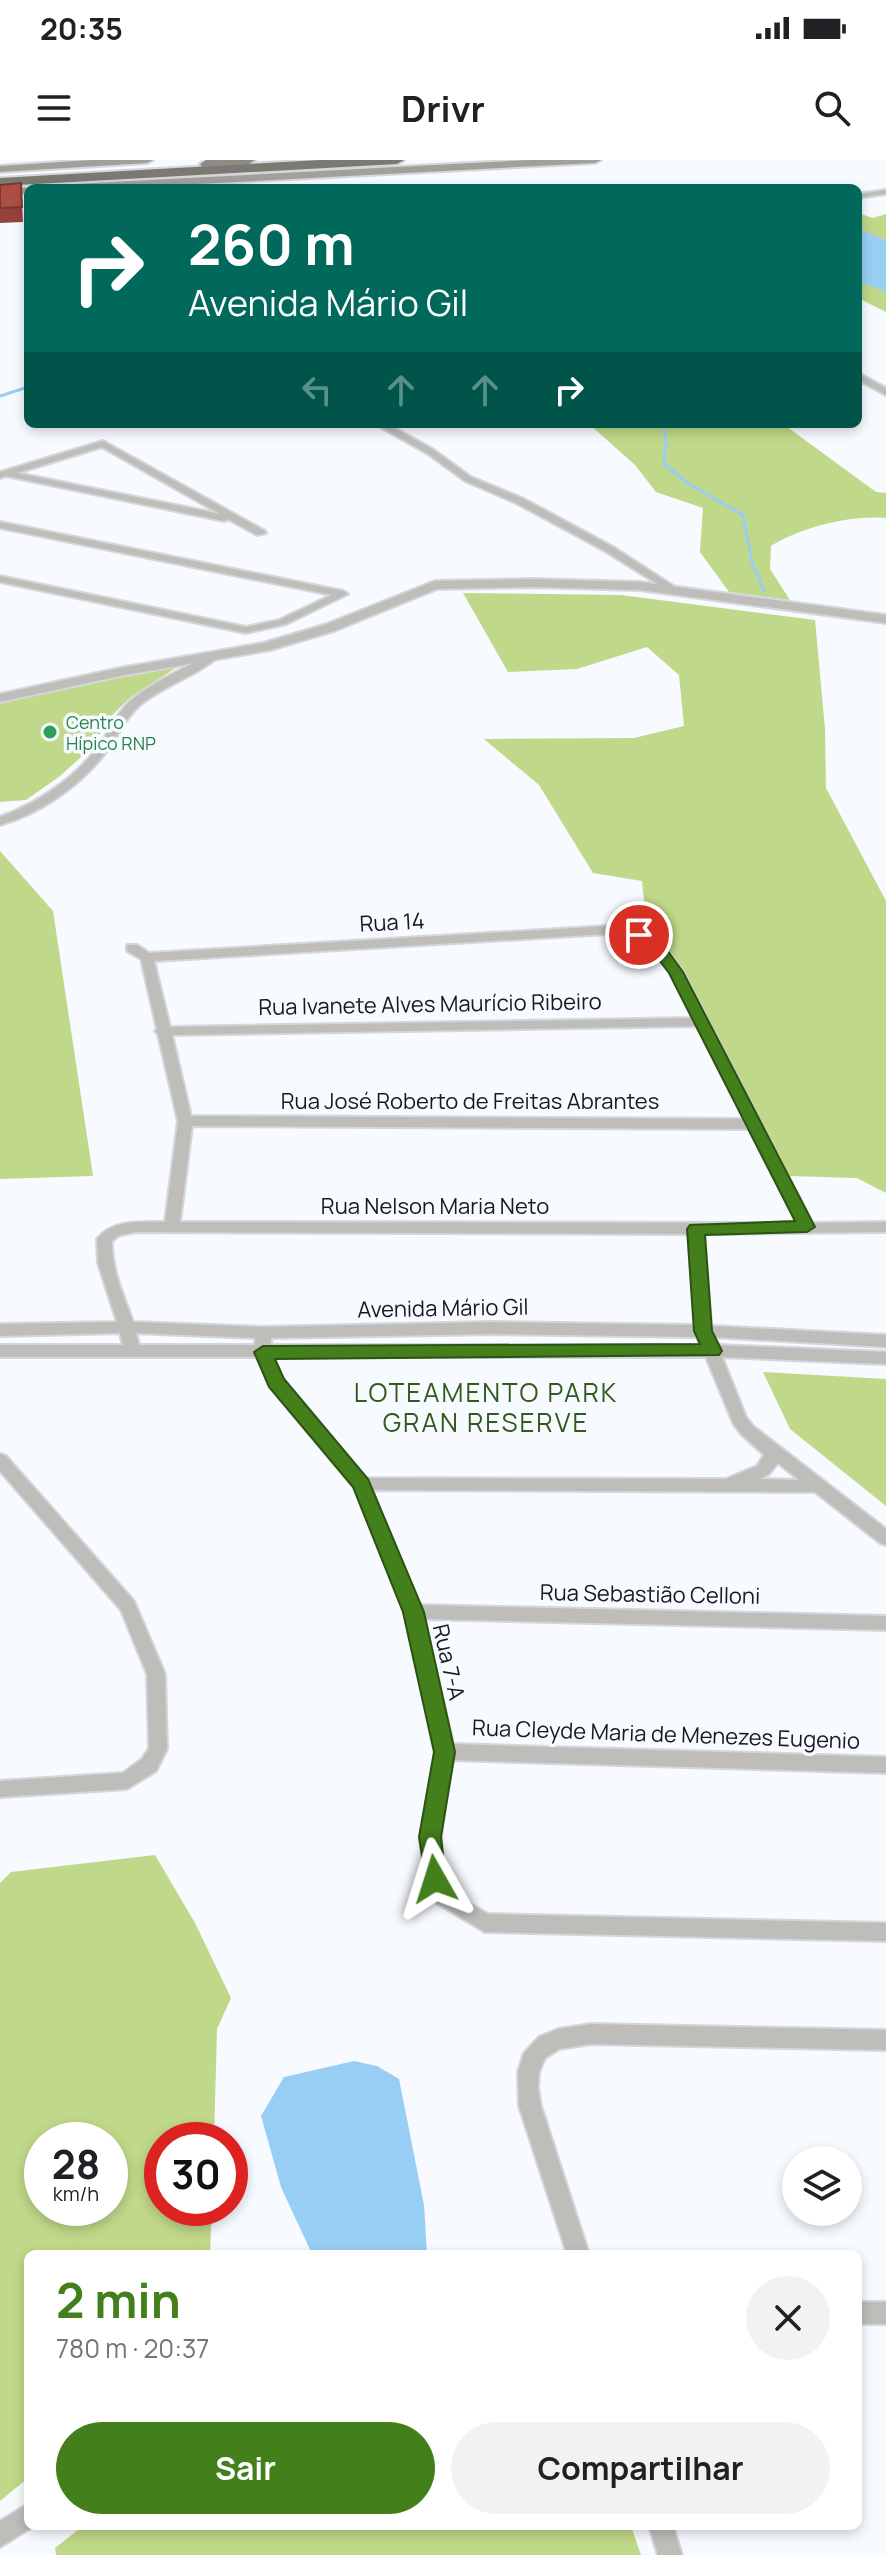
<!DOCTYPE html>
<html lang="pt">
<head>
<meta charset="utf-8">
<style>
	:root { --surface:#fff; --page:#f2f2f2; --text:#202124; --muted:#757577; --accent:#437f1b }
	body { margin:0; font-family:Manrope,sans-serif; background:var(--page); color:var(--text); height:100vh; display:flex; flex-direction:column; font-size:30px; white-space:nowrap }
	* { box-sizing:border-box; margin:0 }
	p { font-size:26px; color:var(--muted) }
	.icon { flex:none; width:44px; height:44px; fill:none; stroke:currentColor; stroke-width:2; stroke-linecap:round; stroke-linejoin:round }
	.map { position:relative; flex:1; overflow:hidden }
	.panel { position:absolute; left:24px; top:2090px; width:838px; height:280px; display:flex; flex-direction:column; background:var(--surface); border-radius:12px; box-shadow:0 4px 12px #0003 }
	.panel>* { flex:none }
	.banner { position:absolute; left:24px; top:24px; width:838px; height:244px; border-radius:12px; box-shadow:0 4px 12px #0003; background:#00695c; color:#fff; overflow:hidden }
	.controls { position:absolute; left:782px; top:1986px; display:grid; gap:16px }
	.controls a { display:grid; place-items:center; width:80px; height:80px; border-radius:50%; background:var(--surface); box-shadow:0 4px 12px #0003; font-size:40px }
	.speed { position:absolute; left:24px; top:1962px; display:flex; gap:16px; font-size:40px; font-weight:700; text-align:center }
	.speed>* { display:grid; place-content:center; width:104px; height:104px; border-radius:50%; background:var(--surface); box-shadow:0 4px 12px #0003; line-height:1 }
	.speed small { font-size:20px; font-weight:400 }
	.speed .limit { border:12px solid #d22; background:#fff; color:#111 }
	.pin { position:absolute; display:grid; place-items:center; width:68px; height:68px; color:#fff; margin:-34px; border:4px solid #fff; border-radius:50%; box-shadow:0 2px 8px #0007 }
	.me { position:absolute; width:88px; margin:-44px; rotate:354deg; stroke-linejoin:round; filter:drop-shadow(0 0 6px #0008) }
	.turn { display:flex; align-items:center; gap:28px; height:168px; padding:0 32px; font-size:36px }
	.turn .icon { width:104px; height:104px; stroke-width:2.5 }
	.turn b { display:block; font-size:56px; line-height:68px }
	.lanes { display:flex; align-items:center; height:76px; padding:0 32px; background:#0003; justify-content:center; gap:40px; direction:ltr }
	.lanes .off { opacity:.35 }
	.round { display:grid; place-items:center; flex:none; width:84px; height:84px; border-radius:42px; background:var(--page) }
	.summary { display:flex; align-items:center; justify-content:space-between; height:136px; padding:0 32px }
	h1 { font-size:48px; font-weight:700; line-height:60px; color:var(--accent) }
	.button { display:flex; gap:16px; margin-top:auto; padding:16px 32px }
	.button a { flex:1; height:92px; border-radius:48px; background:var(--accent); color:#fff; font-size:32px; font-weight:700; line-height:92px; text-align:center }
	.button a+a { background:var(--page); color:var(--text) }
	.status { display:flex; justify-content:space-between; align-items:center; height:56px; padding:0 40px; background:var(--surface); direction:ltr }
	.status svg { height:22px; fill:currentColor }
	header { display:flex; justify-content:space-between; align-items:center; height:104px; padding:0 32px; background:var(--surface); font-size:36px; font-weight:700 }
	.map>svg:first-child { display:block }
	.green { fill:#c0d889; fill-rule:evenodd }
	.water { fill:#99cef4 }
	.lines { fill:none; stroke-linecap:round; stroke-linejoin:round }
	.stream { stroke:#99cef4; stroke-width:3 }
	.minor-casing { stroke:#d3d6da; stroke-width:4 }
	.tertiary-casing { stroke:#d3d6da; stroke-width:4 }
	.secondary-casing { stroke:#d3d6da; stroke-width:4 }
	.primary-casing { stroke:#d3d6da; stroke-width:4 }
	.motorway-casing { stroke:#d3d6da; stroke-width:4 }
	.minor { fill:#bfbdba; fill-rule:evenodd }
	.tertiary { fill:#bfbdba; fill-rule:evenodd }
	.secondary { fill:#a2a09b; fill-rule:evenodd }
	.primary { fill:#8e8b85; fill-rule:evenodd }
	.motorway { fill:#7c7872; fill-rule:evenodd }
	.wall { fill:#95433a }
	.building { fill:#ad4e44; stroke:#793730; stroke-width:2 }
	.route { fill:#437f1b; stroke:#2c5312; stroke-width:2 }
	.leisure-dot { fill:#2e9e5b; stroke:#f7fafe; stroke-width:3 }
	.labels { text-anchor:middle; dominant-baseline:central; stroke-width:7; stroke-linejoin:round; paint-order:stroke }
	.far-leisure-label { font-size:18px; fill:#27864d; stroke:#f7fafe; text-anchor:start }
	.street-label { font-size:22px; fill:#171a1c; stroke:#f7fafe }
	.quarter-label { font-size:26px; letter-spacing:2px; fill:#33591c; stroke:#f7fafe }
</style>
</head>
<body>
<div class="status"><b>20:35</b><svg viewBox="0 0 49 12"><path d="M0 12V9h3v3zM5 12V6h3v6zM10 12V3h3v9zM15 12V0h3v12zM26 1h20v11H26zM47 4h2v5h-2z"/></svg></div>
<header><svg class="icon" aria-label="menu" viewBox="0 0 24 24"><path d="M4 6h16M4 12h16M4 18h16"/></svg>Drivr<svg class="icon" aria-label="search" viewBox="0 0 24 24"><circle cx="10" cy="10" r="6"/><path d="M15 15l6 6"/></svg></header>
<div class="map">
<svg width="886" height="2395" viewBox="0 0 886 2395">
	<rect width="100%" height="100%" fill="#f7fafe"/>
	<g class="green">
		<polygon points="858,53 873,58 886,54 886,152 858,138"/>
		<path d="M589,264H783L876,332L886,333V358C850,355 802,367 771,386L770,409L790,440L729,432L700,392L703,348L656,332L635,305Z"/>
		<polygon points="463,433 621,435 815,460 825,569 826,628 886,741 886,1033 857,1018 790,1016 645,751 642,721 593,713 539,625 484,579 634,578 684,566 679,515 647,487 577,509 508,512"/>
		<polygon points="182,504 131,537 109,558 92,587 60,616 26,640 0,642 0,542 132,512"/>
		<polygon points="0,691 53,751 93,1016 0,1019"/>
		<polygon points="763,1212 886,1219 886,1346 790,1269"/>
		<path d="M155,1695L195,1763L231,1838L217,1869L214,1980H162V2048H212L210,2094H28V2318L0,2341V1723L11,1712ZM42,1980H110V2048H42Z"/>
		<polygon points="83,2366 631,2366 641,2395 56,2395 55,2388"/>
	</g>
	<g class="water">
		<polygon points="858,69 886,80 886,132 858,121"/>
		<polygon points="354,1901 377,1906 399,1919 424,2045 427,2094 312,2094 281,2027 261,1956 284,1917"/>
	</g>
	<g class="lines">
		<g class="stream">
			<polyline points="0,236 28,227"/>
			<polyline points="662,264 666,282 664,304 689,324 743,355 752,402 764,431"/>
		</g>
		<g class="minor-casing">
			<g id="minor">
				<polygon points="886,30 886,34 858,38 858,34"/>
				<polygon points="858,213 886,228 886,235 858,220"/>
				<polygon points="375,264 387,264 434,290 471,317 524,339 613,387 681,431 672,433 605,391 516,343 465,321 428,294"/>
				<path d="M103,281L265,371L266,373L257,375L228,359L224,361L6,316L0,318V312ZM102,287L220,354L17,313Z"/>
				<polygon points="0,362 343,431 348,434 286,464 246,473 0,422 0,416 246,467 279,460 332,435 0,368"/>
				<path d="M208,495L218,497C195,517 162,526 139,546C124,559 118,577 106,592C80,626 41,653 0,665V657C38,643 76,618 100,584C109,571 116,555 128,543C151,522 182,510 208,495Z"/>
				<path d="M626,765L664,786L683,812L812,1063L886,1062V1072L704,1074L711,1166L886,1175V1187L713,1177L717,1185L886,1192V1204L722,1197L746,1257L753,1266L886,1369V1385L880,1383L815,1332L372,1330L419,1445L886,1456V1470L424,1459L453,1584L886,1597V1613L453,1600C448,1630 429,1705 451,1730C459,1740 477,1747 488,1754L886,1763V1781L485,1772L437,1743L425,1719L420,1677L436,1592L404,1452L354,1327L270,1226L257,1197H0V1185H123L120,1173L0,1176V1164L117,1162L98,1103L97,1079C113,1059 142,1062 165,1062L178,961L158,874L155,871L157,869L141,799L127,791V785H137L149,793ZM624,773L654,792L670,813L693,858L170,867L154,801ZM697,866L745,959L191,956L172,875ZM192,966L749,969L797,1063L180,1062ZM137,1072L689,1074L695,1165L492,1162L263,1167L133,1162C124,1136 111,1109 112,1081L120,1075ZM136,1173L255,1178V1185H139ZM492,1174L697,1177L701,1185H271V1178ZM273,1197H706L733,1263L741,1274L764,1295L757,1306L726,1319L365,1318L283,1219ZM778,1303L799,1320L760,1319L769,1314Z"/>
				<polygon points="0,1294 6,1296 134,1441 165,1514 167,1589 156,1611 127,1629 0,1637 0,1621 123,1613 142,1599 149,1588 147,1514 121,1450 0,1311"/>
				<polygon points="591,1864 886,1870 886,1890 591,1884 559,1889 545,1898 539,1912 538,1927 541,1946 589,2094 567,2094 519,1946 518,1912 524,1893 539,1877 558,1869"/>
				<rect x="858" y="2142" width="28" height="22"/>
				<polygon points="28,2344 28,2366 34,2366 0,2387 0,2361"/>
				<polygon points="649,2366 673,2366 682,2395 658,2395"/>
			</g>
		</g>
		<g class="tertiary-casing">
			<polygon id="tertiary" points="533,419 640,422 886,455 886,463 640,430 533,427 437,429 334,471 270,490 120,516 0,542 0,534 120,508 263,483 324,465 435,421"/>
		</g>
		<g class="secondary-casing">
			<g id="secondary">
				<polygon points="91,0 153,0 147,3 0,12 0,6"/>
				<polygon points="529,0 601,0 595,3 122,28 49,28 55,25"/>
				<polygon points="0,27 32,28 28,28 28,33 0,35"/>
			</g>
		</g>
		<g class="primary-casing">
			<polygon id="primary" points="206,0 255,0 249,4 202,7 200,4"/>
		</g>
		<g class="motorway-casing">
			<polygon id="motorway" points="320,0 404,0 397,4 0,26 0,18"/>
		</g>
		<use href="#minor" class="minor"/>
		<use href="#tertiary" class="tertiary"/>
		<use href="#secondary" class="secondary"/>
		<use href="#primary" class="primary"/>
		<use href="#motorway" class="motorway"/>
	</g>
	<polygon class="wall" points="21,23 23,62 0,63 0,25"/>
	<polygon class="building" points="21,23 22,47 0,48 0,25"/>
	<polygon class="route" points="639,771 664,786 683,812 815,1067 807,1072 705,1075 712,1171 722,1191 719,1195 275,1199 284,1219 368,1319 424,1452 455,1592 441,1677 446,1719 443,1726 435,1729 427,1726 419,1677 434,1592 403,1452 353,1327 269,1227 254,1192 263,1186 700,1184 694,1171 687,1069 690,1065 795,1061 669,813 653,792 632,775"/>
	<circle class="leisure-dot" cx="50" cy="572" r="8"/>
	<g class="labels">
		<g class="far-leisure-label">
			<text x="66" y="562">Centro<tspan x="66" dy="21">Hípico RNP</tspan></text>
		</g>
		<g class="street-label">
			<text transform="translate(392 762) rotate(-3)">Rua 14</text>
			<text transform="translate(430 844) rotate(-1)">Rua lvanete Alves Maurício Ribeiro</text>
			<text x="470" y="941">Rua José Roberto de Freitas Abrantes</text>
			<text x="435" y="1046">Rua Nelson Maria Neto</text>
			<text transform="translate(443 1148) rotate(-1)">Avenida Mário Gil</text>
			<text transform="translate(650 1434) rotate(1)">Rua Sebastião Celloni</text>
			<text transform="translate(449 1502) rotate(77)">Rua 7-A</text>
			<text transform="translate(666 1574) rotate(2)">Rua Cleyde Maria de Menezes Eugenio</text>
		</g>
		<g class="quarter-label">
			<text x="486" y="1232">LOTEAMENTO PARK<tspan x="486" dy="30">GRAN RESERVE</tspan></text>
		</g>
	</g>
</svg>
<div class="controls">
<a><svg class="icon" aria-label="layers" viewBox="0 0 24 24"><path d="M12 4l9 5-9 5-9-5zM3 14l9 5 9-5"/></svg></a>
</div>
<div class="speed"><div>28<small>km/h</small></div><div class="limit">30</div></div>
<div class="pin" style="left:639px;top:775px;background:#d93025"><svg class="icon" aria-label="arrive" viewBox="0 0 24 24"><path d="M6 21V4h12l-3 4 3 4H6"/></svg></div>
<svg class="me" style="left:435px;top:1719px" viewBox="-20 -20 40 40"><path d="M0-17L14 15 0 8-14 15z" fill="#437f1b" stroke="#fff" stroke-width="4"/></svg>
<div class="banner">
<div class="turn"><svg class="icon" aria-label="right" viewBox="0 0 24 24"><path d="M7 20v-9h11M14 6l5 5-5 5"/></svg><div><b>260 m</b>Avenida Mário Gil</div></div>
<div class="lanes"><svg class="icon off" aria-label="left" viewBox="0 0 24 24"><path d="M17 20v-9H6M10 6l-5 5 5 5"/></svg><svg class="icon off" aria-label="ahead" viewBox="0 0 24 24"><path d="M12 20V5M6 11l6-6 6 6"/></svg><svg class="icon off" aria-label="ahead" viewBox="0 0 24 24"><path d="M12 20V5M6 11l6-6 6 6"/></svg><svg class="icon" aria-label="right" viewBox="0 0 24 24"><path d="M7 20v-9h11M14 6l5 5-5 5"/></svg></div>
</div>
<section class="panel">
<div class="summary"><div><h1>2 min</h1><p>780 m · 20:37</p></div><a class="round"><svg class="icon" aria-label="close" viewBox="0 0 24 24"><path d="M6 6l12 12M18 6L6 18"/></svg></a></div>
<div class="button"><a>Sair</a><a>Compartilhar</a></div>
</section>
</div>
</body>
</html>
